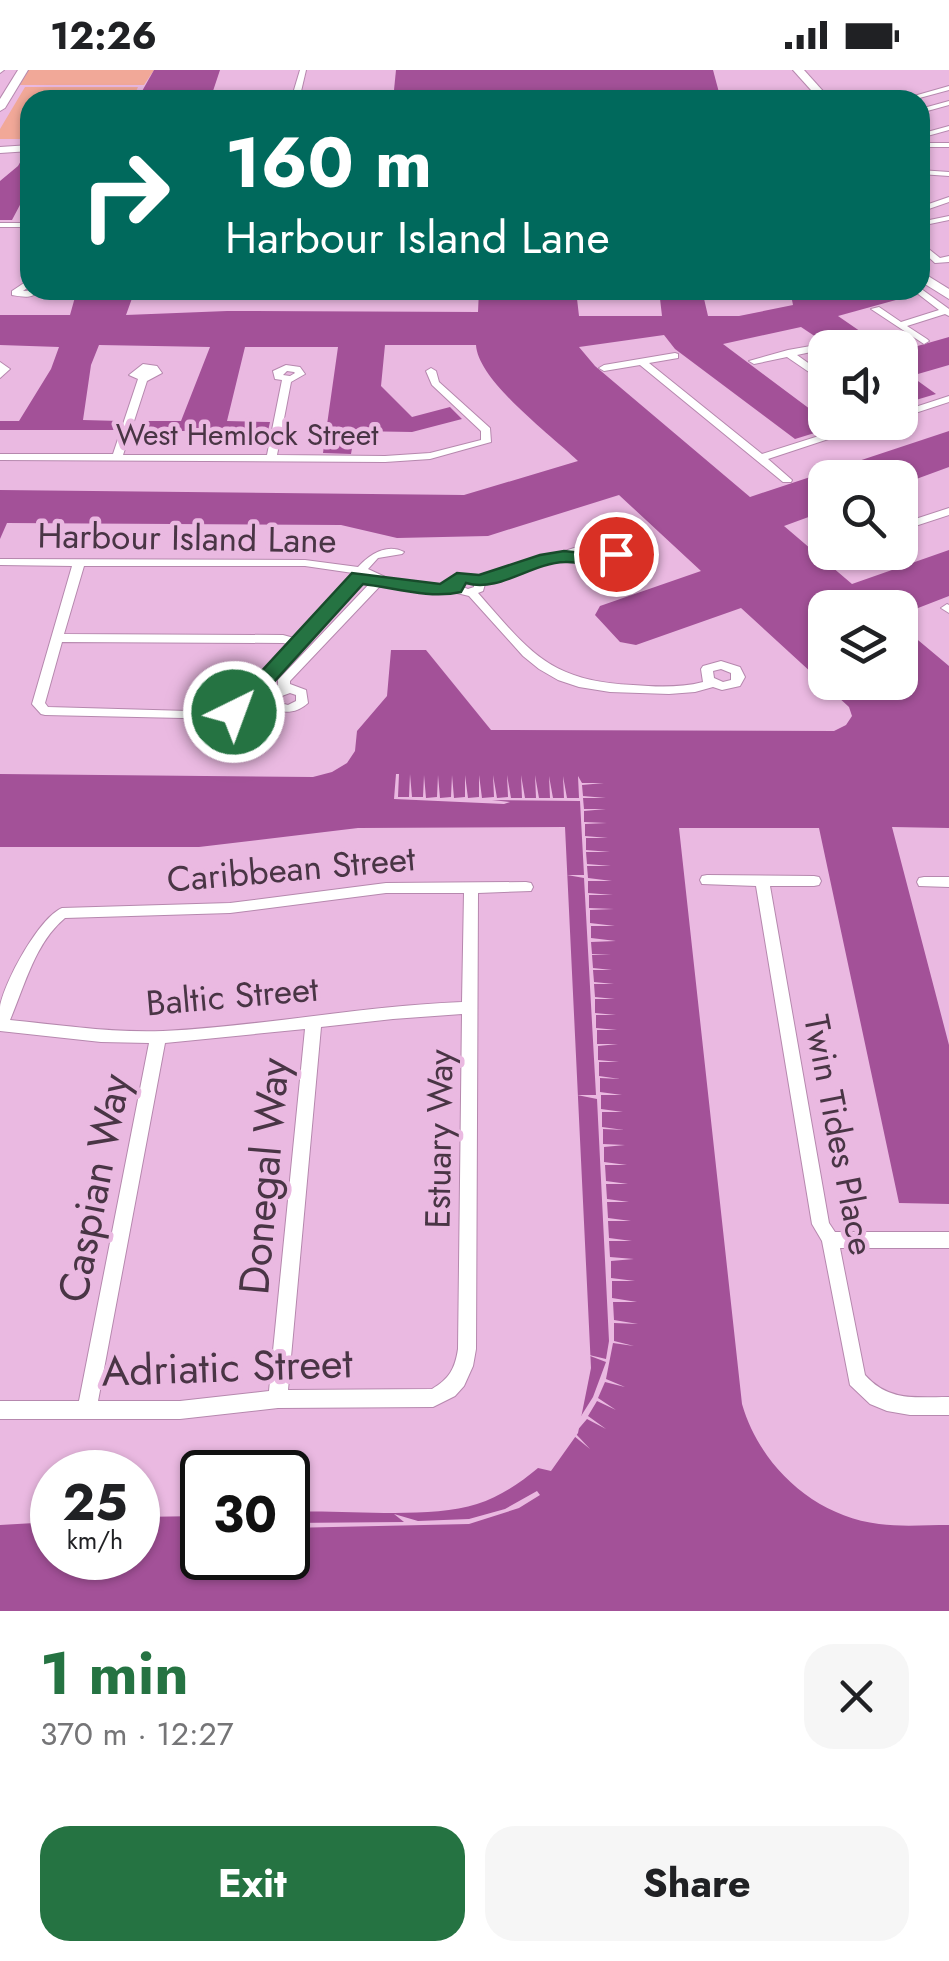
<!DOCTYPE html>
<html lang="en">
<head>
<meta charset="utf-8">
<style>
	:root { --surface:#fff; --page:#f6f6f6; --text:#202124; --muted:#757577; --accent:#257342 }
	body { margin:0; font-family:Jost,sans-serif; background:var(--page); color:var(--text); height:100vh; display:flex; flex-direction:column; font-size:38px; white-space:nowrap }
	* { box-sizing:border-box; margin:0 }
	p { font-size:32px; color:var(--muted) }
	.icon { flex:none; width:55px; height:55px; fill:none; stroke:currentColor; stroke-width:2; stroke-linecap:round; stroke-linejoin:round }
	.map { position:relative; height:1541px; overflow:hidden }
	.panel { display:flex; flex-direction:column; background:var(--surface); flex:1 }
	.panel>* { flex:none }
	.guide { position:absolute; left:20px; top:20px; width:910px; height:210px; border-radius:30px; box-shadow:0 2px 8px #0004; background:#00695c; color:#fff; overflow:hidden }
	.controls { position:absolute; left:808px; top:260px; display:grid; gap:20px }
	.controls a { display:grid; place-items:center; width:110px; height:110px; border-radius:20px; background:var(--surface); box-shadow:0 2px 8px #0004; font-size:50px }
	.speed { position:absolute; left:30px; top:1380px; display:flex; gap:20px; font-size:50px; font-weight:700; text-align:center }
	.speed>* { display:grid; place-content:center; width:130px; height:130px; border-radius:50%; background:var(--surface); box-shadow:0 2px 8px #0004; line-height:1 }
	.speed small { font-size:25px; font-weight:400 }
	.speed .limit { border:5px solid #111; border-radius:15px; background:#fff; color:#111 }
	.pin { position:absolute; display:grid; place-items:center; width:85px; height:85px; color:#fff; margin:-42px; border:5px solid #fff; border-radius:50%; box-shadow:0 2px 10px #0007 }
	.me { position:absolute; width:110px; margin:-55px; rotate:42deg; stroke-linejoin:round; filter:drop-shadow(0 0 8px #0008) }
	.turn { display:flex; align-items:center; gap:35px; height:210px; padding:0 40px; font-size:45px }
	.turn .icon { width:130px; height:130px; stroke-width:2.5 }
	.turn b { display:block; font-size:70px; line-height:85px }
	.round { display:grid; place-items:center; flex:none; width:105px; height:105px; border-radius:30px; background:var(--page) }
	.overview { display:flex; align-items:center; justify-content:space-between; height:170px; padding:0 40px }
	h1 { font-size:60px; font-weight:700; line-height:75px; color:var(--accent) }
	.primary-button { display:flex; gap:20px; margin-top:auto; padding:20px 40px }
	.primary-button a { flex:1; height:115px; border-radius:30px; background:var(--accent); color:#fff; font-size:40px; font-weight:700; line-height:115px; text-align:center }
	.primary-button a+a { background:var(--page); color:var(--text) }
	.status { display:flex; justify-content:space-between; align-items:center; height:70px; padding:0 50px; background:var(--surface); direction:ltr }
	.status svg { height:28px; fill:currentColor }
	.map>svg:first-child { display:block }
	.green { fill:#f1a898 }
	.water { fill:#a35198 }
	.pier { fill:#eab9e1 }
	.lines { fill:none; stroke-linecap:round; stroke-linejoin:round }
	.street-casing { stroke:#b688ae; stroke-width:2 }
	.secondary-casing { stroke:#b688ae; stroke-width:2 }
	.street { fill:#fff; fill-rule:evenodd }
	.secondary { fill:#fff; fill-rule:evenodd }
	.route { fill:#257342; stroke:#184b2b; stroke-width:2.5 }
	.labels { text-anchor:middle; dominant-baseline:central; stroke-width:9; stroke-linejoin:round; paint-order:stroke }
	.far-street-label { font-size:30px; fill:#493545; stroke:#eab9e1 }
	.street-label { font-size:35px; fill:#493545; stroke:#eab9e1 }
	.near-street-label { font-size:42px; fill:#493545; stroke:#eab9e1 }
</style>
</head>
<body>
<div class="status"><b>12:26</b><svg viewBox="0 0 49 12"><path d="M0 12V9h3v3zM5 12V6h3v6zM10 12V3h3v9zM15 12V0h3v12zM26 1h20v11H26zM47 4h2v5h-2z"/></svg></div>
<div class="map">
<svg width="949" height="1541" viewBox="0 0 949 1541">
	<rect width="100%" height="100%" fill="#eab9e1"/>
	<g class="green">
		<polygon points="28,0 154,0 144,15 19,15"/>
		<polygon points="25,17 138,17 132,30 30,30 30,69 0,69 0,59"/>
	</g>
	<g class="water">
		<polygon points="154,0 220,0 210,30 137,30"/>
		<polygon points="396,0 713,0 721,30 393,30"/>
		<polygon points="26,82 30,82 30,116 12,150 0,150 0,111 18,96"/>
		<path d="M77,220H135L126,245L227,241L478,242L479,220H576L579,246H662L659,220H702L708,246H739L793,235L790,220H907L914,225L838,246L883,277H831L801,257L723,274L834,357L795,369L675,279L664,265L579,277L595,296L750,427L949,361V397L900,415V408H825V441L784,456L852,514L949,480V526L900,545V538H825V612H900V555L949,596V758L892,757L949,975V1134L899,1133L819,758H679L742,1334C760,1396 814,1446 879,1454C902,1457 926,1455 949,1455V1541H0V1455L52,1452V1488H138V1447L202,1446V1488H288V1442C344,1439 426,1450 477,1434C500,1427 520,1413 538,1398L551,1401L578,1363L591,1298L565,757L358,758L199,777H0V704L313,707L332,702L347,693L355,681L357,661L387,626L391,580H426L491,660L834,661L846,655L852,646L849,637L741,538L636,575L620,572L595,545L600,536L701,501L619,425L488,466L397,468L341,455L7,453L0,469V420L464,425L578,391C551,365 478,311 476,275H385L381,316L412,347L450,337L462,349L412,362L355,361L351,384L323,383L338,277H245L227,351L270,352L268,361H138L141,351H181L210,277L99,275L91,295L83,350L120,351L117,360H0V351H19L51,299L59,277L0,275V245H70Z"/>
		<polygon points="949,267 949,295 911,306 936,324 909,332 900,326 900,281"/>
	</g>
	<g class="pier">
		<polygon points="396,704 399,704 398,727 409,727 410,704 412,727 423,727 424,705 426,728 437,727 438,705 440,728 451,727 452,705 454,728 465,727 465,705 468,728 479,727 479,705 482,728 494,727 493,705 497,728 508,727 507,705 511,728 522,728 521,705 525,728 536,728 535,705 539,728 550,728 549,706 553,728 564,728 563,706 567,728 579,728 578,706 582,713 604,713 582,715 583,726 606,728 583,728 584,739 606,739 584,741 584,752 607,753 585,754 585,766 608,768 586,768 586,780 610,782 586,782 587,794 611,796 587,796 588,808 612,811 588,811 588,823 613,825 589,825 589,838 614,839 590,840 590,853 615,856 591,856 591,868 616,871 591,872 592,884 611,884 592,885 593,898 612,900 593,900 594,912 614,914 594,914 595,927 615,929 595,929 595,943 616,945 596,945 596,958 617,960 597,960 597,974 618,974 598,976 598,990 619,992 599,992 599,1006 620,1009 600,1008 600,1022 622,1025 601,1025 601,1039 623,1042 602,1042 602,1057 624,1060 603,1059 603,1074 625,1075 604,1077 604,1092 627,1095 605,1095 606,1111 628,1114 606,1114 607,1129 629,1132 607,1132 608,1148 631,1151 608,1151 609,1168 632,1171 609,1171 610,1187 634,1189 611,1191 611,1208 635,1211 612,1211 612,1228 637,1232 613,1232 614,1250 638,1254 614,1253 614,1271 634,1276 613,1273 606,1309 625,1317 605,1312 598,1328 616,1340 597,1331 588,1346 606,1359 587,1349 575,1363 590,1379 574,1366 561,1378 593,1327 606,1292 585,1284 606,1289 609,1271 597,1029 577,1025 596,1025 584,808 567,805 584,805 580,731 492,730 510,732 504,734 394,729"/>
		<polygon points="537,1421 540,1425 519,1438 469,1454 288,1458 288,1453 404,1452 394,1444 418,1451 469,1449 505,1439"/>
	</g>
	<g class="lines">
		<g class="street-casing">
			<g id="street">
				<polygon points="0,0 4,0 0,3"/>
				<polygon points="300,0 306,0 299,30 291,30"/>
				<polygon points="949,16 949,20 912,30 900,30"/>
				<polygon points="949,31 949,35 920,43 920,39"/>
				<polygon points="949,56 949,60 920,68 920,64"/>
				<rect x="920" y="73" width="29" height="4"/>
				<polygon points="920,100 949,102 949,106 920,104"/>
				<polygon points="949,127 949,132 920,142 920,137"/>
				<polygon points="949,146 949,150 920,156 920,152"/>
				<rect x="0" y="153" width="30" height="4"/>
				<polygon points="920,172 940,188 949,186 949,192 935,193 920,179"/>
				<path d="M30,209V216L23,221L41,220C32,229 24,227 12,225V221Z"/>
				<polygon points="920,218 949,239 949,246 945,244 907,256 927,269 929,271 924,274 871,239 879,237 901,252 939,240 913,220 920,220"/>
				<polygon points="170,220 182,222 207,220 180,228"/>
				<polygon points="256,220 428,220 424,223 260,223"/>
				<polygon points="741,220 767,220 763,223 714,229 710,226 714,223"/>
				<polygon points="582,223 653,223 657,226 653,229 579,228 579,224"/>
				<polygon points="822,274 827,277 825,279 797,285 825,305 825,313 787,287 754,294 749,291 788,280"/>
				<polygon points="675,283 678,284 678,288 649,293 762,384 863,352 880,352 768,389 792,410 791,412 783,412 640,295 604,301 599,298 604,295"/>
				<polygon points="0,292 10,299 0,308"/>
				<path d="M143,294L157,296L162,303L147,311L123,385H267L282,310L275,309L273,301L286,295L300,297L305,304L291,312L277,385L385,386L430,383L481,370V361L432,315L426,301L431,298L436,301L439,312L490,358L491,372L430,389L385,392L0,390V384H113L138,309L129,305ZM287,301L294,302L295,303L290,306L283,305Z"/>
				<polygon points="949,326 949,332 900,348 900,342"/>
				<polygon points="949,438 949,445 900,461 900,454"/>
				<path d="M599,470L619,476L621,478L618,490L593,494L561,489L485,514L483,521L478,523C530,582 549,611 633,615C656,617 680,618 703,612L701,599L703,596L721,591L740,597L745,607L740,616L722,620L713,617L695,622L669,624L610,622L579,617L558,610L539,599L523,586L469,526L453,522H419L381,515L290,611V614L306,620L308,633C296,644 285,643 270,639L266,625L278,618V610L372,511L363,506L238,645L229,649L45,645L41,644L32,634L72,496L0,495V489L305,490L358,497C370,484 387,473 404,482L402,484L378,488L368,499L396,512L443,515H449L452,508L469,504L481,508ZM599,477L609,480V485L593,488L574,484ZM84,496H305L353,503L294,568L283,565L64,564ZM468,511L474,514V517L468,519L460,516L461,512ZM62,572L283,573L288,574L230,639L223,642L48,637L45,633ZM721,599L731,603V610L723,612L714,608L713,601ZM290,623L296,625V631L288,635L280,633L279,627Z"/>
				<polygon points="874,482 886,482 898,493 892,496"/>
				<polygon points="947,534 949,535 949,543 941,538"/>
				<path d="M707,805L814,806L819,807L821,811L819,815L814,816H770L829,1153L835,1162H949V1178H840L865,1305C889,1332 916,1327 949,1327V1345H910L887,1341L870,1334L850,1315L822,1171L812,1154L756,816L702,814L700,810L702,806Z"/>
				<polygon points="924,807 949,807 949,817 919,816 917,812 919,808"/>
				<path d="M526,812L531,813L533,817L531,821L478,823L476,1279L473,1296L464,1316L455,1326L433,1337L278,1338L180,1349H0V1331H79L149,973L101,972L0,961C0,954 0,945 0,937C4,912 39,848 62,838L230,833L386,813ZM386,823H464L462,932C361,936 264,956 163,961C112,963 61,955 10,950C25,915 35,873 65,848L230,843ZM462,944L458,1279C455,1299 449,1309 432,1319L288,1320L321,957L393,949ZM305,959L269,1321L180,1331H98L165,973Z"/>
			</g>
		</g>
		<g class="secondary-casing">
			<g id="secondary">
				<polygon points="18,0 28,0 5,38 0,41 0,29"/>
				<polygon points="793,0 804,0 831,30 820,30"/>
				<polygon points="30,75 30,81 0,83 0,77"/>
				<polygon points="920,201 949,219 949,229 920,211"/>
			</g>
		</g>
		<use href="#street" class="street"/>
		<use href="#secondary" class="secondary"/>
	</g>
	<path class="route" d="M616,478L625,484L612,495C596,498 580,491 565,492C531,493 499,523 466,513L461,522C430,529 395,518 363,514L242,647H227L224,642L352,503L440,514L457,503L479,505L540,485L564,481L601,485Z"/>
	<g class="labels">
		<g class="far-street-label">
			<text x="247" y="364">West Hemlock Street</text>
		</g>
		<g class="street-label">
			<text transform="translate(187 468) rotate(1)">Harbour Island Lane</text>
			<text transform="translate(291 799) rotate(-5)">Caribbean Street</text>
			<text transform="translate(232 926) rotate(-5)">Baltic Street</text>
			<text transform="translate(839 1065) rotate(79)">Twin Tides Place</text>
			<text transform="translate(439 1069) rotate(-89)">Estuary Way</text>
		</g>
		<g class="near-street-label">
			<text transform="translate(264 1106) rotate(-85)">Donegal Way</text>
			<text transform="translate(94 1118) rotate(-79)">Caspian Way</text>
			<text transform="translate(227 1297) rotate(-2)">Adriatic Street</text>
		</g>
	</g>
</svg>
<div class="controls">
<a><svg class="icon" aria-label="sound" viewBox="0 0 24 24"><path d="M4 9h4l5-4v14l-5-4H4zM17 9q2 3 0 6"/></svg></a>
<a><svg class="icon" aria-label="search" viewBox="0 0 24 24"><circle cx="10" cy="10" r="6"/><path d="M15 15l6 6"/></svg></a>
<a><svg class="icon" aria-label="layers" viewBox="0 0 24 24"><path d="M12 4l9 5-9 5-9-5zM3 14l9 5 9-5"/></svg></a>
</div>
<div class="speed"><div>25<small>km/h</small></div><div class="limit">30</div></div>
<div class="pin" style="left:616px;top:484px;background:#d93025"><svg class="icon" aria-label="arrive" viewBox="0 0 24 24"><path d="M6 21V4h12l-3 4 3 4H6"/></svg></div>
<svg class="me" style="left:234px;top:642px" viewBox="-20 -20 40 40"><circle r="17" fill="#257342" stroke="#fff" stroke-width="3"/><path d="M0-11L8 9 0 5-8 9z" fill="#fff"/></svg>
<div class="guide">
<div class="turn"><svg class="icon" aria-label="right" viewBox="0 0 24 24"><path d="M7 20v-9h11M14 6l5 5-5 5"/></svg><div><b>160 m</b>Harbour Island Lane</div></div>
</div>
</div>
<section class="panel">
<div class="overview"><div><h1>1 min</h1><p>370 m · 12:27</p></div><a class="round"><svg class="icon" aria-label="close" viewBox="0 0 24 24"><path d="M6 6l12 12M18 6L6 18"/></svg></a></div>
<div class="primary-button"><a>Exit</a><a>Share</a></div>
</section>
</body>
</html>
